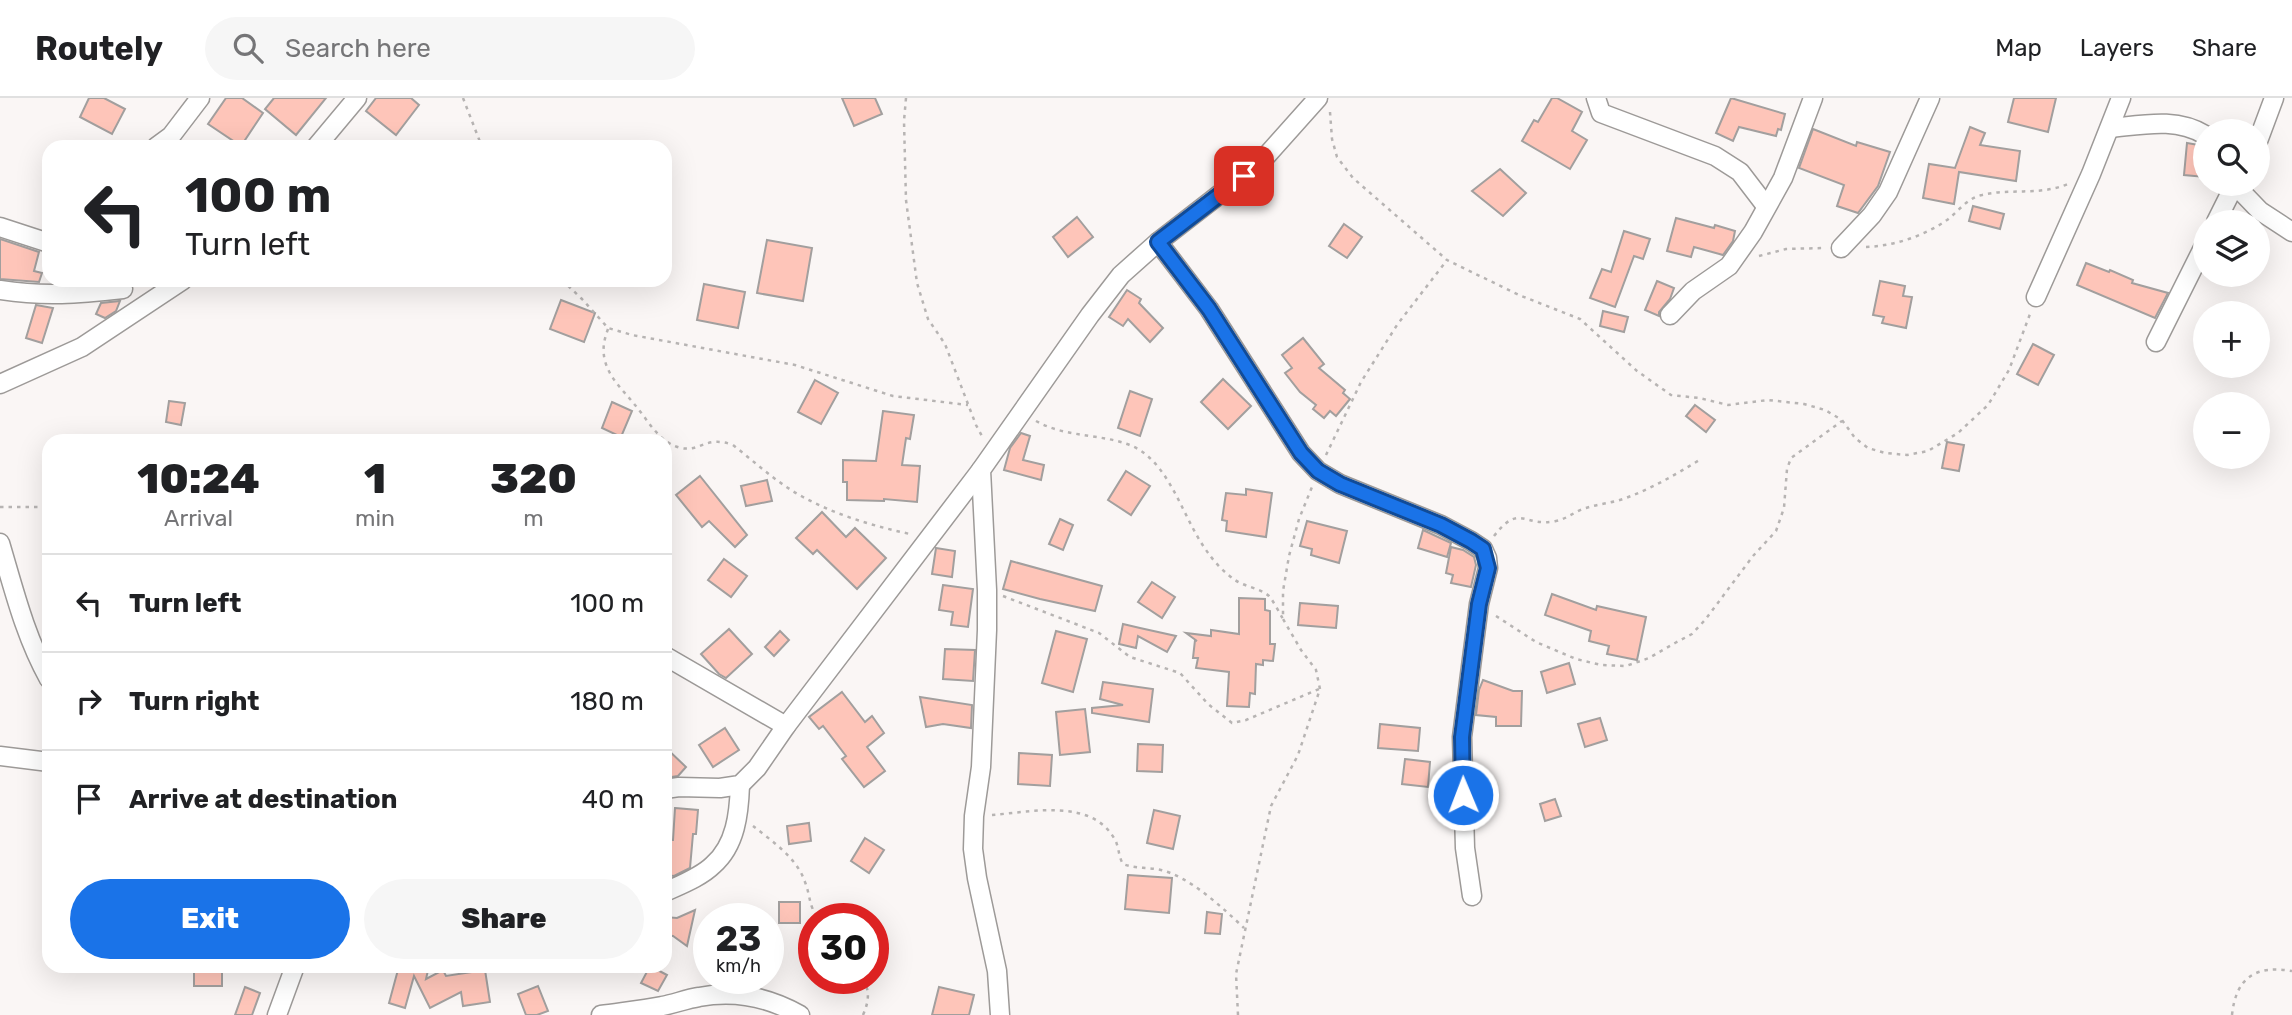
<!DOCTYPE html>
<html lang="en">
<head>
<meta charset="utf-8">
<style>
	:root { --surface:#fff; --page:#f6f6f6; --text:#202124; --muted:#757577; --line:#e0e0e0; --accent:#1a73e8 }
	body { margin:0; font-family:Rubik,sans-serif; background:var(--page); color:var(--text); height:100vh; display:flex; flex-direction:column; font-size:26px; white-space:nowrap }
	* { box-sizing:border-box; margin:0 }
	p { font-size:23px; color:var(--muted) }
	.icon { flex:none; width:38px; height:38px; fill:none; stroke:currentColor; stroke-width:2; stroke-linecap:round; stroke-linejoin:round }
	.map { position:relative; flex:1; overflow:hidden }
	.sheet { position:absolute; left:42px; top:336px; width:630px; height:539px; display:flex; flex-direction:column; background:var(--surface); border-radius:21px; box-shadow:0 7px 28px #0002 }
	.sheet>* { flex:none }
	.banner { position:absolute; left:42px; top:42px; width:630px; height:147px; border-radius:21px; box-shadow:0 7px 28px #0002; background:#fff; color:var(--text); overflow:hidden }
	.tools { position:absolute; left:2193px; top:21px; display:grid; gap:14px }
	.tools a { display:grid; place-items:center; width:77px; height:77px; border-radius:50%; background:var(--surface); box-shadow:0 7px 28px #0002; font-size:35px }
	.speed { position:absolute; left:693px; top:805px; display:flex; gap:14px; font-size:35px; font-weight:700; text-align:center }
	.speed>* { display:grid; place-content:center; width:91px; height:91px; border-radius:50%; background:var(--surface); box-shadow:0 7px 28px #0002; line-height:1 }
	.speed small { font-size:18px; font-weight:400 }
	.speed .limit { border:10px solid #d22; background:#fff; color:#111 }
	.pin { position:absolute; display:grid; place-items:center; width:60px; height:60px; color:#fff; margin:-30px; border-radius:14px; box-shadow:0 4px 10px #0006 }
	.me { position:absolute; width:77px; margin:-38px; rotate:359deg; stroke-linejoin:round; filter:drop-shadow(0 0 5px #0008) }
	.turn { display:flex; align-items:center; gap:24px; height:147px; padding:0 28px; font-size:32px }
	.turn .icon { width:91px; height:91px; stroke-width:2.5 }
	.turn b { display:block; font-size:49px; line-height:60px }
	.eta { display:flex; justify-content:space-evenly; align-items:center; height:119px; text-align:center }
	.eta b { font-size:42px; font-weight:800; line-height:49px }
	.button { display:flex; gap:14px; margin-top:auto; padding:14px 28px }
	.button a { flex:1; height:80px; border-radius:42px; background:var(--accent); color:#fff; font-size:28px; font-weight:800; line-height:80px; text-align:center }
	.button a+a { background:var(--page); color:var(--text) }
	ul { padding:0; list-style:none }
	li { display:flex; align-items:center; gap:21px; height:98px; padding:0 28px; border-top:2px solid var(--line) }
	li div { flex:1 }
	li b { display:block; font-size:26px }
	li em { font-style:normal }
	header { display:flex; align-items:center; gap:42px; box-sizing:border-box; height:98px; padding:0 35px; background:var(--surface); border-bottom:2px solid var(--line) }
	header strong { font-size:33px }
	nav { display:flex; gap:38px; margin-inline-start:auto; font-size:24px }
	.search { width:490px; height:63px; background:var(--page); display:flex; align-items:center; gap:18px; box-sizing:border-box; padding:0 24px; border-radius:38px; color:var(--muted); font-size:26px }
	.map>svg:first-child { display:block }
	.building { fill:#fec5b9; stroke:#a29f9e; stroke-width:2 }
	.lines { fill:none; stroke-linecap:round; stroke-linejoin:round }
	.street-casing { stroke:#9d9a98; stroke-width:21 }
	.path { stroke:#b7b4b3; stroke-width:2.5; stroke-dasharray:3.5 5; stroke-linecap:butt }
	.street { stroke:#fff; stroke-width:18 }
	.route-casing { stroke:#114b97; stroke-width:18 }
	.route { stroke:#1a73e8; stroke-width:12 }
</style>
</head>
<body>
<header>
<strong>Routely</strong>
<div class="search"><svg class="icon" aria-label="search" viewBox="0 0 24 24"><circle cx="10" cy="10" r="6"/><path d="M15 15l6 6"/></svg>Search here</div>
<nav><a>Map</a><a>Layers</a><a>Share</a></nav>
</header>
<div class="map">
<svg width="2292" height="917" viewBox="0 0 2292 917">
	<rect width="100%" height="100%" fill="#faf6f5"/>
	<g class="building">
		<polygon points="89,0 104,0 125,11 112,36 80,19"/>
		<polygon points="226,0 242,0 263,15 241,48 208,26"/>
		<polygon points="274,0 326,0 296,37 265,11"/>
		<polygon points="376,0 411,0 419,7 396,37 366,13"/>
		<polygon points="842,0 875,0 882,16 854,28"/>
		<polygon points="1552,0 1557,0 1582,14 1572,33 1587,42 1570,71 1522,43 1534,22 1538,24"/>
		<polygon points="1731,0 1785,16 1781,32 1778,31 1776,38 1739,29 1733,43 1716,35"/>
		<polygon points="2014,0 2056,0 2048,34 2008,24"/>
		<polygon points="1970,29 1985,35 1980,47 2020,53 2016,83 1959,74 1954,106 1923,100 1929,66 1955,70"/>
		<polygon points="1813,31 1856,48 1857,44 1890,54 1878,88 1858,115 1837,108 1844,87 1799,70"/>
		<polygon points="2187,45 2205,48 2205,79 2184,77"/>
		<polygon points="1500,71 1526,95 1503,118 1472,93"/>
		<polygon points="1973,108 2004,116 2000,131 1969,123"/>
		<polygon points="1077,119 1093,139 1068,159 1053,139"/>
		<polygon points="1676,120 1714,130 1715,127 1735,133 1733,143 1723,157 1694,149 1691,159 1667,153"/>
		<polygon points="1344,126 1362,139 1347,160 1329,148"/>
		<polygon points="1624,133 1650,141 1643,161 1634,158 1615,209 1590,200 1602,171 1611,174"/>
		<polygon points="0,141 39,154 34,173 42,175 39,184 0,181"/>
		<polygon points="767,142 812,150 803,203 757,195"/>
		<polygon points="2086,165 2109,174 2110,172 2133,182 2132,185 2168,195 2155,220 2077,187"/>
		<polygon points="1657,183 1674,190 1670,201 1659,214 1659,218 1645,212"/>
		<polygon points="1880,183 1905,188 1903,198 1912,199 1906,230 1882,225 1884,219 1873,217"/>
		<polygon points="704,186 745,194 738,230 697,222"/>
		<polygon points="1127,192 1141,201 1139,205 1163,230 1150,244 1128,221 1123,228 1109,219"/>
		<polygon points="561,202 595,215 584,244 550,231"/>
		<polygon points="120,203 116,213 105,220 96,216 101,205"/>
		<polygon points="36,207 53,210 42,245 26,240"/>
		<polygon points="1603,213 1628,219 1624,234 1600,228"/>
		<polygon points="1303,240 1324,266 1319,270 1345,292 1343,295 1350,301 1336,318 1330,313 1324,320 1313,311 1316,307 1300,294 1285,275 1292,270 1282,257"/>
		<polygon points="2033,246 2054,257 2038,287 2017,276"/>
		<polygon points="1223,281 1251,308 1228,331 1201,304"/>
		<polygon points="815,282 838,295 821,326 798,314"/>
		<polygon points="1130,293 1152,301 1140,338 1118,330"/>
		<polygon points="169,303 185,305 181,327 166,324"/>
		<polygon points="612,304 632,313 621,339 602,330"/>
		<polygon points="1695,307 1715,322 1706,334 1686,318"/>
		<polygon points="883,313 914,317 910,341 906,340 902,367 920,368 917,404 884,401 884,403 847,402 847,384 843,384 843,362 876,363"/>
		<polygon points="1021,335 1030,338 1023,362 1044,367 1041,382 1004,372 1010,350"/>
		<polygon points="1947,344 1964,347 1959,373 1942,370"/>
		<polygon points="1126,373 1150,388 1131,417 1108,402"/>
		<polygon points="700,378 747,437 735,449 709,423 702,429 676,397"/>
		<polygon points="767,382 772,403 746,408 741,388"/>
		<polygon points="1246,391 1272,395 1266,439 1226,433 1227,423 1222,422 1226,395 1246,397"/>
		<polygon points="822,414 846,439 855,430 886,460 857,491 817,452 813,456 796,440"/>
		<polygon points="1060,421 1073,427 1063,452 1049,446"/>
		<polygon points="1307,423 1347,433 1339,465 1311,457 1312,451 1300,448"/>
		<polygon points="1423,432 1451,445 1447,459 1418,450"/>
		<polygon points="1451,449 1463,452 1474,459 1476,467 1471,489 1451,485 1453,477 1446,475"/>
		<polygon points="936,450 955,453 952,479 932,476"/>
		<polygon points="724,461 747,478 731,499 708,482"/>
		<polygon points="1011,463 1102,488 1095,513 1040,501 1003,491"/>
		<polygon points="1152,484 1175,499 1162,520 1138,504"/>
		<polygon points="943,487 973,491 968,529 951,527 953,514 939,512"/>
		<polygon points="1552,496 1596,512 1597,508 1646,519 1637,562 1607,556 1609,548 1589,543 1591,533 1545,517"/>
		<polygon points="1239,500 1265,501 1265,512 1270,513 1270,546 1275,546 1273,563 1263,562 1263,567 1256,566 1255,596 1250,595 1249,609 1227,608 1229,574 1196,570 1198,560 1193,560 1195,542 1197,543 1186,535 1211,538 1211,532 1239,536"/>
		<polygon points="1300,505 1338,508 1336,530 1298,527"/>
		<polygon points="1123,526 1140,530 1176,538 1167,554 1138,538 1136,550 1119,546"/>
		<polygon points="729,531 752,556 726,580 719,576 701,556"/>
		<polygon points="780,533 789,542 774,558 765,549"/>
		<polygon points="1056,533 1087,541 1073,594 1042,585"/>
		<polygon points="945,551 975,552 973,583 943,581"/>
		<polygon points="1569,565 1575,586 1547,595 1541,574"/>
		<polygon points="1483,582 1513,593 1522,593 1521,628 1496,628 1496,619 1476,617 1479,592"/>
		<polygon points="1103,584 1153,591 1149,624 1092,615 1092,610 1123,607 1100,601"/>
		<polygon points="842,594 865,624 872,618 884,635 867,649 885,673 864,689 842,661 846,658 823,628 819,631 809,619"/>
		<polygon points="920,599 972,607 971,630 943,626 926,629"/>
		<polygon points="1085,611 1090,654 1060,657 1056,614"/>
		<polygon points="1600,620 1607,642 1585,649 1578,626"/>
		<polygon points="1380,626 1420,630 1418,653 1378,650"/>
		<polygon points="725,630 739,652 713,669 699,647"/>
		<polygon points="1138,646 1163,647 1162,674 1137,673"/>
		<polygon points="665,649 686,669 678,678 665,680"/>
		<polygon points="1019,655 1052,657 1050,688 1018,686"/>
		<polygon points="1405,661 1430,664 1428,689 1402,686"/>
		<polygon points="1555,701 1561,718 1545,723 1540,706"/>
		<polygon points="675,710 698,712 696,736 693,736 690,770 674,778 665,777 665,742 673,742"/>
		<polygon points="1154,712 1180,718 1173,751 1147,745"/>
		<polygon points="809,725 811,743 789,746 787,728"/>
		<polygon points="865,740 884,752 869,775 851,763"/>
		<polygon points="1128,777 1172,780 1169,815 1125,811"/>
		<rect x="779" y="804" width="21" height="21"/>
		<polygon points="695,812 687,848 673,838 665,837 665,819 677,820"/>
		<polygon points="1207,814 1222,816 1220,836 1205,835"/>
		<rect x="194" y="868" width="28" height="20"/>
		<polygon points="399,868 429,868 426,881 443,872 446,878 485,872 490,904 463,908 461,894 430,910 414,878 405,910 389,905"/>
		<polygon points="650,868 667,877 658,893 641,885"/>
		<polygon points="538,888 548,913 537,917 526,917 518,896"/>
		<polygon points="245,889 260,895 252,917 235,917"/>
		<polygon points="939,889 974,897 969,917 932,917"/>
	</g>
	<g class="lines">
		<g class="street-casing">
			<g id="street">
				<polyline points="1596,0 1601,15 1715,58 1740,74 1766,108"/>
				<path d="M2110,30C2142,27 2176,19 2205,37"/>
				<polyline points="2258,43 2274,0"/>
				<polyline points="156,49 171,38 200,0"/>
				<polyline points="316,49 357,0"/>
				<polyline points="2234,86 2260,113 2292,134"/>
				<polyline points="2216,124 2235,86"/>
				<polyline points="0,129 49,145"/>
				<polyline points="1158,144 1209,211 1301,355 1318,373 1340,386 1441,427 1471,443 1483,451 1487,460 1488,470 1479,506 1462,639 1465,750 1472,798"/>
				<polyline points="1841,150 1872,117 1888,94 1930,0"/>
				<path d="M0,192C45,199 78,196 123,191"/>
				<polyline points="2036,199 2091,76 2121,0"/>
				<polyline points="1670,217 1693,193 1729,168 1753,134 1783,80 1813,0"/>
				<polyline points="2156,244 2205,146"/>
				<polyline points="0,286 82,249 183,182"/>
				<path d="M0,445C14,492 25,538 49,581"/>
				<polyline points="665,558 786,628"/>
				<polyline points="0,658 49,664"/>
				<polyline points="665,691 679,689 720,690 740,687 757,670 786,628 981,372"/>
				<path d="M665,794C680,787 701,779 713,767C736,747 739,715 740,687"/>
				<polyline points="277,917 295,868"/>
				<path d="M601,917C621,914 642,912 662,908C674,906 686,901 699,899C735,892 768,899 800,917"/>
				<polyline points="1000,917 997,873 977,780 973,751 974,718 981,669 987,532 987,492 981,372 1090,217 1121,177 1158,144 1260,65 1318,0"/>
			</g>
		</g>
		<g class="path">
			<polyline points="463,0 482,49"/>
			<polyline points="906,0 904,23 906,102 917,185 928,221 945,246 976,327 983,340"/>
			<polyline points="1330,14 1332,41 1337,59 1353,80 1447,162 1519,197 1580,221 1637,273 1671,297 1699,300 1728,307 1768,302 1804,306 1825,312 1842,322 1855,340 1868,350 1885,355 1907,357 1928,353 1958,335 1988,307 2009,272 2030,216"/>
			<path d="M1866,149C1894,148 1924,138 1947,122C1959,113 1967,100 1982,97C2011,90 2039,98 2068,86"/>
			<polyline points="1759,158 1786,151 1824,150"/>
			<polyline points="562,182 582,201 608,230 632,237 795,267 893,298 968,307"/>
			<path d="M608,231C604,242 602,251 605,263C610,281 623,292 635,307C648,322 659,345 681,350C701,354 706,337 733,347C756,365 777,385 803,399C836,417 873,428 910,436"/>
			<path d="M1036,323C1067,341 1110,335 1138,351C1173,372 1184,424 1209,456C1215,465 1226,476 1235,482C1245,489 1260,490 1269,498C1274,504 1279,514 1283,521"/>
			<polyline points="1326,357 1361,284 1397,227 1447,162"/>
			<polyline points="0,409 49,409"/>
			<path d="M1494,438C1520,404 1524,430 1556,423C1567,421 1575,413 1586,410C1598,406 1611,405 1623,401C1651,391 1675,377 1701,361"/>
			<polyline points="1003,498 1099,535 1130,559 1180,575 1208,606 1232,625 1246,622 1319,591"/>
			<polyline points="1496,518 1536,544 1576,561 1601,567 1626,568 1649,560 1675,545 1692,536 1705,522 1753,458 1776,433 1784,410 1787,371 1791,360 1842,323"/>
			<path d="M992,717C1031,714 1090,700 1114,740C1119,747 1118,758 1123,766C1136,771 1148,769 1161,772C1190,779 1223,810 1244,830"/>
			<path d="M753,728C772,743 797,760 805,784C811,800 808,805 818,821"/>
			<polyline points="268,868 276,869"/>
			<path d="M863,917C869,903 870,894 863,880"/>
			<polyline points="1238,917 1236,876 1271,708 1298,657 1320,591 1316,572 1301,552 1283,521 1283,493 1289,458 1299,421 1312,389"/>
			<path d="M2232,917C2236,879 2256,867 2292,873"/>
		</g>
		<use href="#street" class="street"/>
	</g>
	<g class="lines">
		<g class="route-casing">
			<polyline id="route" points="1244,78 1158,144 1209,211 1301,355 1318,373 1340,386 1441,427 1471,443 1483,451 1488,470 1479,506 1462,639 1463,697"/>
		</g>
		<use href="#route" class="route"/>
	</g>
</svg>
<div class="tools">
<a><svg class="icon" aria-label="search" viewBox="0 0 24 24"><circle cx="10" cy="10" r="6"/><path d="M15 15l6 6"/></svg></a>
<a><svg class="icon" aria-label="layers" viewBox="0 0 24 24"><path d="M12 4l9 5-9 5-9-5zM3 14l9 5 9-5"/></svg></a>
<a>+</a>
<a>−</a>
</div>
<div class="speed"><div>23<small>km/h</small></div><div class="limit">30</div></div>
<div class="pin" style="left:1244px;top:78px;background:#d93025"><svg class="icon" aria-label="arrive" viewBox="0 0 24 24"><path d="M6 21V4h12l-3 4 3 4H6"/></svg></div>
<svg class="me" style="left:1463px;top:697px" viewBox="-20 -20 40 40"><circle r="17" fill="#1a73e8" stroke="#fff" stroke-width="3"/><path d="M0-11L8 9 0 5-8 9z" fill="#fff"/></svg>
<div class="banner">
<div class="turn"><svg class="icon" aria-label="left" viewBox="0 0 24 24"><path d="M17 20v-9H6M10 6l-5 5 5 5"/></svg><div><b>100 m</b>Turn left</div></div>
</div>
<section class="sheet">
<div class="eta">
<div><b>10:24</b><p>Arrival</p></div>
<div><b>1</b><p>min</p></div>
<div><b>320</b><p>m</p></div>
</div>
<ul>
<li><svg class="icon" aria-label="left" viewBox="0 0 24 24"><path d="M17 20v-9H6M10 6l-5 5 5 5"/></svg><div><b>Turn left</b></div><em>100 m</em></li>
<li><svg class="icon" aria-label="right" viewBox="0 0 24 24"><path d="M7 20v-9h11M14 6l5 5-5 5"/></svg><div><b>Turn right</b></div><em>180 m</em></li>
<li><svg class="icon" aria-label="arrive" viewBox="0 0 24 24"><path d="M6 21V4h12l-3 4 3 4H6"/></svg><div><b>Arrive at destination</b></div><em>40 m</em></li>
</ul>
<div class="button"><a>Exit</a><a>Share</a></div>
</section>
</div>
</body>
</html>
